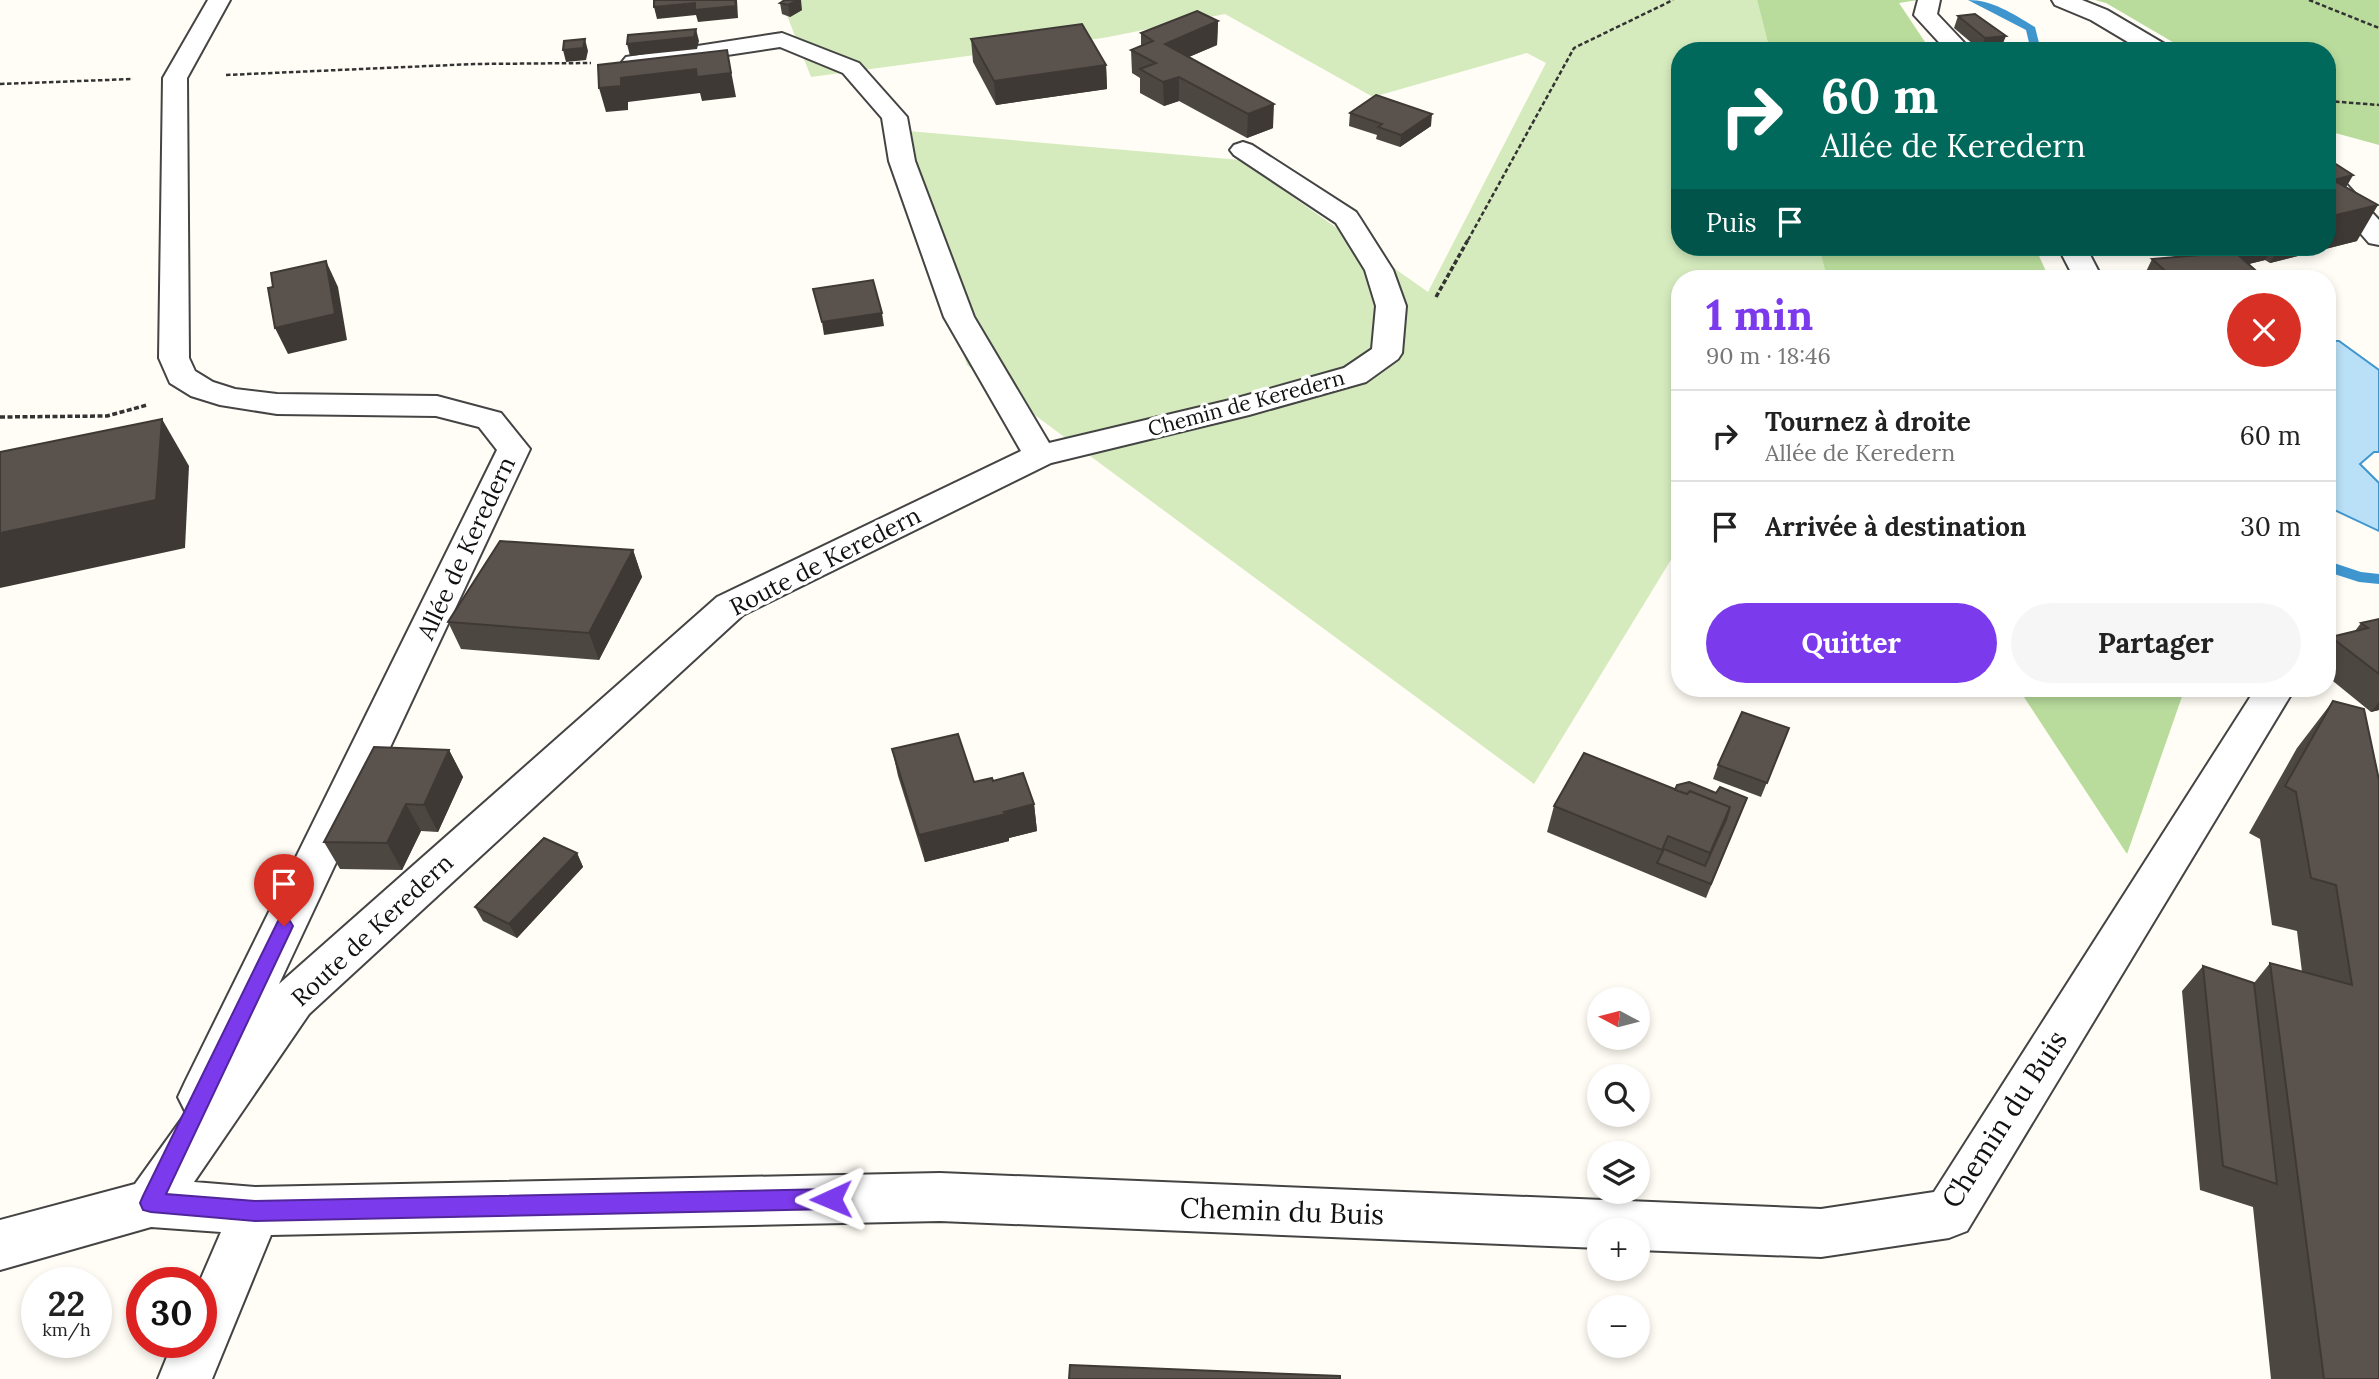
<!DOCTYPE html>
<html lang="fr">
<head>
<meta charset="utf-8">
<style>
	:root { --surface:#fff; --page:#f6f6f6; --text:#222; --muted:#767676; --line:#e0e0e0; --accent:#7c3aed }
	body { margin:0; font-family:Lora,serif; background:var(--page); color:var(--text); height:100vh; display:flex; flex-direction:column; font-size:26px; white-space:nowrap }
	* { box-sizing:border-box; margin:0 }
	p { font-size:23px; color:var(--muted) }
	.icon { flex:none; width:38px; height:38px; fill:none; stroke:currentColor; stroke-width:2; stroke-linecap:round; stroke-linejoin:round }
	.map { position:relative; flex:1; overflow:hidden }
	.panel { position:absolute; left:1671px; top:270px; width:665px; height:427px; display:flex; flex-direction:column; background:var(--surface); border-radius:28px; box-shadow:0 4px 10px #0003 }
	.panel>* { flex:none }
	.guide { position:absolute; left:1671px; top:42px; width:665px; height:214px; border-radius:28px; box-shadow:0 4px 10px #0003; background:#00695c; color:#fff; overflow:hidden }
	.needle { width:46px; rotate:277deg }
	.fabs { position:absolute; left:1587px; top:987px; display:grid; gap:14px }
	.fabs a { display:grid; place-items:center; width:63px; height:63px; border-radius:50%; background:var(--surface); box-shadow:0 4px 10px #0003; font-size:35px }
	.speed { position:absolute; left:21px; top:1267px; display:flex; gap:14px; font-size:35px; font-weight:700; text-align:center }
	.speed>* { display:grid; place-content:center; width:91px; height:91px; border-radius:50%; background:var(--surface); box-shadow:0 4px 10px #0003; line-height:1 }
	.speed small { font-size:18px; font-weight:400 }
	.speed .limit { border:10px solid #d22; background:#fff; color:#111 }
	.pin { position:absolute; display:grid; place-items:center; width:60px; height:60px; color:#fff; margin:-72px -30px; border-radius:50% 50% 50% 0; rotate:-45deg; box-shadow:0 0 7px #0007 }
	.pin .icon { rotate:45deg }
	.me { position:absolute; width:77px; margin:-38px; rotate:269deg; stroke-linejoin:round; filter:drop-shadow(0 0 5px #0008) }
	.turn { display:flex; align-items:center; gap:24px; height:147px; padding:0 35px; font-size:32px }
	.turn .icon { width:91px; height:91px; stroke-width:2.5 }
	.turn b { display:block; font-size:49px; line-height:60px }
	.then { display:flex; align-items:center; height:66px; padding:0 35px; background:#0003; gap:14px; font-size:26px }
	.round { display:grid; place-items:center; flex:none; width:74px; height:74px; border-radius:37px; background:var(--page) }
	.summary { display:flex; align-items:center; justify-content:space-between; height:119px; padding:0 35px }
	h1 { font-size:42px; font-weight:700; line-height:52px; color:var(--accent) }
	.primary-button { display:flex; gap:14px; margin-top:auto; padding:14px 35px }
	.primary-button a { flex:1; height:80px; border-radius:42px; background:var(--accent); color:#fff; font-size:28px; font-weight:700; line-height:80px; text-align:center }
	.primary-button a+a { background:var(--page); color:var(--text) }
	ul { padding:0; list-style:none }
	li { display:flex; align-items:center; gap:21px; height:91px; padding:0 35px; border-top:2px solid var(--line) }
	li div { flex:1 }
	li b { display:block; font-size:26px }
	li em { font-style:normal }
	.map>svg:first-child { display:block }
	.green { fill:#d5ebbd }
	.forest { fill:#b9dc9c }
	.water { fill:#b9e0f7; stroke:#3f96cf; stroke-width:2 }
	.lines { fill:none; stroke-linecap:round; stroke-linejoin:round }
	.stream { fill:#3f96cf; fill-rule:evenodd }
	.minor-casing { stroke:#444; stroke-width:4 }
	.path-far1 { stroke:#333; stroke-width:2.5; stroke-dasharray:4.5 2.5; stroke-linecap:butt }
	.path { stroke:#333; stroke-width:3.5; stroke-dasharray:5 2.5; stroke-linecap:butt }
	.minor { fill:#fff; fill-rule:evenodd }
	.wall { fill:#4d4742 }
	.shaded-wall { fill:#3f3936 }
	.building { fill:#5a524d; stroke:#3f3936; stroke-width:2 }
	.route { fill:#7c3aed; stroke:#51269a; stroke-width:2 }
	.labels { text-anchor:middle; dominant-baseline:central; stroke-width:7; stroke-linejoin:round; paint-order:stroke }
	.far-street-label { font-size:21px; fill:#111; stroke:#fff }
	.street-label { font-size:24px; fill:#111; stroke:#fff }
	.near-street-label { font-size:28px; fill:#111; stroke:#fff }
</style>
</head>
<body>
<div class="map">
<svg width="2379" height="1379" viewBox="0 0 2379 1379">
	<rect width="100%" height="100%" fill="#fffdf5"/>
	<polygon class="green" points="781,0 1757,0 1770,51 1680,51 1680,247 1819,247 1827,278 1680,278 1680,545 1534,784 967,365 885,129 1240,160 1428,292 1546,63 1527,53 1373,97 1225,14 1103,38 811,77"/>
	<g class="forest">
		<polygon points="1757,0 1918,0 1899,3 1931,51 1770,51"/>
		<polygon points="2095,0 2379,0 2379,145 2328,131 2328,51 2188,51 2106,3"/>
		<polygon points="1819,247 2035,247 2049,278 1827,278"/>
		<polygon points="2018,688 2185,688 2127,854"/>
	</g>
	<polygon class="water" points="2328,341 2339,341 2379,370 2379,452 2374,452 2360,464 2379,483 2379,531 2328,507"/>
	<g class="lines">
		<g class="stream">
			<path d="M1968,0C1993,0 2013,14 2035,27L2041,51H2031L2026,30Z"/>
			<path d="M2153,247C2177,247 2230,260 2247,278H2232L2224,273L2154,250Z"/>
			<polygon points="2328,561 2361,572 2379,574 2379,584 2359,582 2328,572"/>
		</g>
		<g class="minor-casing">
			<g id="minor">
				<polygon points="208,0 230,0 187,78 189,358 195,371 213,382 235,389 277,394 437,396 501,413 530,449 279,984 717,597 1021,451 944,317 889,161 882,118 843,73 780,47 634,69 626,67 622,62 626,57 782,33 859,63 907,117 915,161 974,317 1049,443 1230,400 1344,368 1372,349 1376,306 1365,270 1336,223 1234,155 1230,150 1234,145 1243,142 1252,145 1356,212 1360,218 1393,270 1406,306 1402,353 1398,359 1366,382 1249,415 1051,463 743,615 309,1014 194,1182 255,1187 940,1173 1821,1209 1934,1192 2256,688 2295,688 1967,1231 1949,1238 1821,1257 1638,1250 1638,1230 1600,1230 1600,1248 940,1221 271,1235 212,1379 158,1379 173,1342 201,1342 201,1283 199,1283 221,1232 151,1227 0,1270 0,1220 135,1184 186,1113 178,1097 185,1082 497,450 479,427 436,416 277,414 220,405 191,396 170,383 159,358 163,78"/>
				<polygon points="1918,0 1940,0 1937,14 1972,51 1947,51 1914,15"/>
				<polygon points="2052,0 2082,0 2107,10 2168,46 2172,51 2143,51 2091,20 2055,5"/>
				<polygon points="2328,172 2337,174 2379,220 2379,245 2369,243 2328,196"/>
				<polygon points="2058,247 2086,247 2102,278 2074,278"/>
			</g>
		</g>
		<g class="path-far1">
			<polyline points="2309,0 2379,28"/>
			<polyline points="226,75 474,64 591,63"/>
			<polyline points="0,84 133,79"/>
			<polyline points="2328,101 2379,105"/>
			<polyline points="1468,240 1574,48 1673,0"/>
		</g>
		<g class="path">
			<polyline points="1436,297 1469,238"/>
			<polyline points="0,417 107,416 147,405"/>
		</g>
		<use href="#minor" class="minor"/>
	</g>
	<g class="wall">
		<polygon points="780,3 802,10 790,17 782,14"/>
		<polygon points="1958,16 2001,48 1980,50 1954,28"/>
		<polygon points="1218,21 1217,45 1189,57 1273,128 1247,138 1179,101 1164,106 1140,93 1140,78 1132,73 1131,50 1141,46 1141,33"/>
		<polygon points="971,39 1106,65 1107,89 996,105 973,62"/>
		<polygon points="1350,113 1431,126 1400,147 1376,139 1377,135 1349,126"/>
		<polygon points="2328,159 2353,175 2346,187 2357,241 2270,263 2265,260 2249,264 2264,278 2143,278 2152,259 2215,254 2204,247 2328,247"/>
		<polygon points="633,550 642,577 599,660 461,649 448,622"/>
		<polygon points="2379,619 2379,710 2371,712 2328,677 2328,642 2331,637 2355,631 2361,623"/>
		<polygon points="2333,701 2379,1379 2271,1379 2253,1207 2200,1190 2182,991 2203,966 2254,983 2270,963 2302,972 2297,931 2272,925 2260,839 2249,833 2297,748"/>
		<polygon points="1789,728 1761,797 1713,779 1718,765"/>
		<polygon points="892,749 974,782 993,781 1034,804 1037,831 1009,838 1009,841 925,862 898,776"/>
		<polygon points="449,750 463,777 438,832 421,831 402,870 340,869 324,842"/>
		<polygon points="1675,790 1716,793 1747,798 1706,898 1547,832 1554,806"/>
		<polygon points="577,853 583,867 517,938 483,921 475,907"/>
	</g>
	<g class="shaded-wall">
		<polygon points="737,0 738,18 698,22 696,15 657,19 654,7"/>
		<polygon points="798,0 801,0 802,10 790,17 788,5"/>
		<polygon points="1218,21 1217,45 1165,67 1165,44"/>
		<polygon points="696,29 699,41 697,49 630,56 627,44"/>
		<polygon points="2006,36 2001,48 1980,50 1985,38"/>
		<polygon points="585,39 588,51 586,60 566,62 563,50"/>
		<polygon points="727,50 736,97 702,101 700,93 628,102 628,110 606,112 599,88 621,78"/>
		<polygon points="1106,65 1107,89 996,105 994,81"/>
		<polygon points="1179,77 1179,101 1164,106 1163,82"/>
		<polygon points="1274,104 1273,128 1247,138 1248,114"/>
		<polygon points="1432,114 1431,126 1400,147 1401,135"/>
		<polygon points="2353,175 2333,210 2333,180"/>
		<polygon points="2378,205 2357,241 2270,263 2279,247 2328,247 2328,217"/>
		<polygon points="2247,247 2273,247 2265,260 2236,267"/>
		<polygon points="326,261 338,287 347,340 288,354 275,328"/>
		<polygon points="882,313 884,326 824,335 822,322"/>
		<polygon points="162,419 189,466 185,548 0,588 0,533"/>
		<polygon points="633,550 642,577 599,660 589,633"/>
		<polygon points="2379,702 2379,710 2371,712"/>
		<polygon points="449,750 463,777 438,832 424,805"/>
		<polygon points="406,804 421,831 402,870 387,843"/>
		<polygon points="1034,804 1037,831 1009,838 1009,841 925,862 919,835"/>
		<polygon points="577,853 583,867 517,938 509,924"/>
	</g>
	<g class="building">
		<polygon points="654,0 735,0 736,6 695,10 695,3 654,7"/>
		<polygon points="785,0 798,0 788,5 780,3"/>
		<polygon points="1197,11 1218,21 1165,44 1274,104 1248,114 1179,77 1163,82 1140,69 1156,63 1131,50 1153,41 1141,33"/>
		<polygon points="1975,14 2006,36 1985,38 1958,16"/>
		<polygon points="1082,24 1106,65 994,81 971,39"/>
		<polygon points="696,29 694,37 627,44 628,35"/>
		<polygon points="585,39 583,48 563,50 564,41"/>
		<polygon points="727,50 731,73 697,77 696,69 621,78 621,86 599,88 598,65"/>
		<polygon points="1376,95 1432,114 1401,135 1378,127 1382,124 1350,113"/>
		<polygon points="2328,159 2353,175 2333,180 2378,205 2328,217"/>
		<polygon points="2235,252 2264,278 2173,278 2152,259"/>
		<polygon points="326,261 335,314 275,328 268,288 273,287 271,273"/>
		<polygon points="873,280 882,313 822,322 813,289"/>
		<polygon points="162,419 156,500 0,533 0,452"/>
		<polygon points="500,541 633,550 589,633 448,622"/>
		<polygon points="2379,619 2379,674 2331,637 2368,628 2361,623"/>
		<polygon points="2333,701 2364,709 2379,780 2379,1379 2324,1379 2270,963 2352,985 2336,885 2311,878 2296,792 2285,786"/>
		<polygon points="1742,712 1789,728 1767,783 1718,765"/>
		<polygon points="958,734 974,782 992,778 993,781 1023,773 1034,804 1004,812 1006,814 919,835 892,749"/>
		<polygon points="374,747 449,750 424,805 406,804 387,843 324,842"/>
		<polygon points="1584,753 1687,794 1690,791 1730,807 1710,853 1668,836 1662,850 1554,806"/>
		<polygon points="1689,782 1716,793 1720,787 1747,798 1711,884 1657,863 1664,849 1705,866 1726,820 1730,807 1690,791 1687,794 1675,790 1677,785"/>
		<polygon points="544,838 577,853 509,924 475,907"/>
		<polygon points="2203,966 2254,983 2277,1184 2223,1166"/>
		<polygon points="1070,1365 1340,1376 1340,1379 1069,1379"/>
	</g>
	<polygon class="route" points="284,919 290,921 293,926 166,1194 255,1201 831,1189 838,1192 841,1199 838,1206 831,1209 255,1221 151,1212 143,1210 140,1203 143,1196 278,921"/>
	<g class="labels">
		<g class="far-street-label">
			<text transform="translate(1246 403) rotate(-15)">Chemin de Keredern</text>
		</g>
		<g class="street-label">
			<text transform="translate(466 548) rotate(-65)">Allée de Keredern</text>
			<text transform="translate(825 561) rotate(-27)">Route de Keredern</text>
			<text transform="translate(372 930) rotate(-43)">Route de Keredern</text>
		</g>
		<g class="near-street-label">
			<text transform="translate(2004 1119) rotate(-57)">Chemin du Buis</text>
			<text transform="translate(1282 1211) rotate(2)">Chemin du Buis</text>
		</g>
	</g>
</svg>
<div class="fabs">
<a><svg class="needle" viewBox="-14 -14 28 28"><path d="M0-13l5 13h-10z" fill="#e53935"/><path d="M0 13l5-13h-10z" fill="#767676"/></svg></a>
<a><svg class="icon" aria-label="search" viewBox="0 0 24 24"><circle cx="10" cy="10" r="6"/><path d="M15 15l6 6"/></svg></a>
<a><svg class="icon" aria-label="layers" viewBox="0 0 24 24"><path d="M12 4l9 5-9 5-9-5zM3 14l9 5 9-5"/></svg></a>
<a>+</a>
<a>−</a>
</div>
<div class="speed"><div>22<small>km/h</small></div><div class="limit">30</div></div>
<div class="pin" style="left:284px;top:926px;background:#d93025"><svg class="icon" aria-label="arrive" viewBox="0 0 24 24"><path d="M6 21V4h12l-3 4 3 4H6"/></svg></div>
<svg class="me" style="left:831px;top:1199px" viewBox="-20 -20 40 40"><path d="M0-17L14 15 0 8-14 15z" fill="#7c3aed" stroke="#fff" stroke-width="4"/></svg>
<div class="guide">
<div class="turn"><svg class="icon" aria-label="right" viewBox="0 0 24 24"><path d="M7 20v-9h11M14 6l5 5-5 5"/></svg><div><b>60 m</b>Allée de Keredern</div></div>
<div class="then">Puis<svg class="icon" aria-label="arrive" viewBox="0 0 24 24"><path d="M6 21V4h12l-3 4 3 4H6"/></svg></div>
</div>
<section class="panel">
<div class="summary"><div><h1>1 min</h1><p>90 m · 18:46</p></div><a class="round" style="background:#d93025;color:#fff"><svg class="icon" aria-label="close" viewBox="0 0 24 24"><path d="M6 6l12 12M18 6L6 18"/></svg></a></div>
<ul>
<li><svg class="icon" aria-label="right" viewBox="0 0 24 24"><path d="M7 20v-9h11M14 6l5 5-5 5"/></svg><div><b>Tournez à droite</b><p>Allée de Keredern</p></div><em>60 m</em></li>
<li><svg class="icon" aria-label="arrive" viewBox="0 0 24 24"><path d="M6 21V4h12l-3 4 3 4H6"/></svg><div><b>Arrivée à destination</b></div><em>30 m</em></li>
</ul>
<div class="primary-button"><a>Quitter</a><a>Partager</a></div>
</section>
</div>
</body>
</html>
